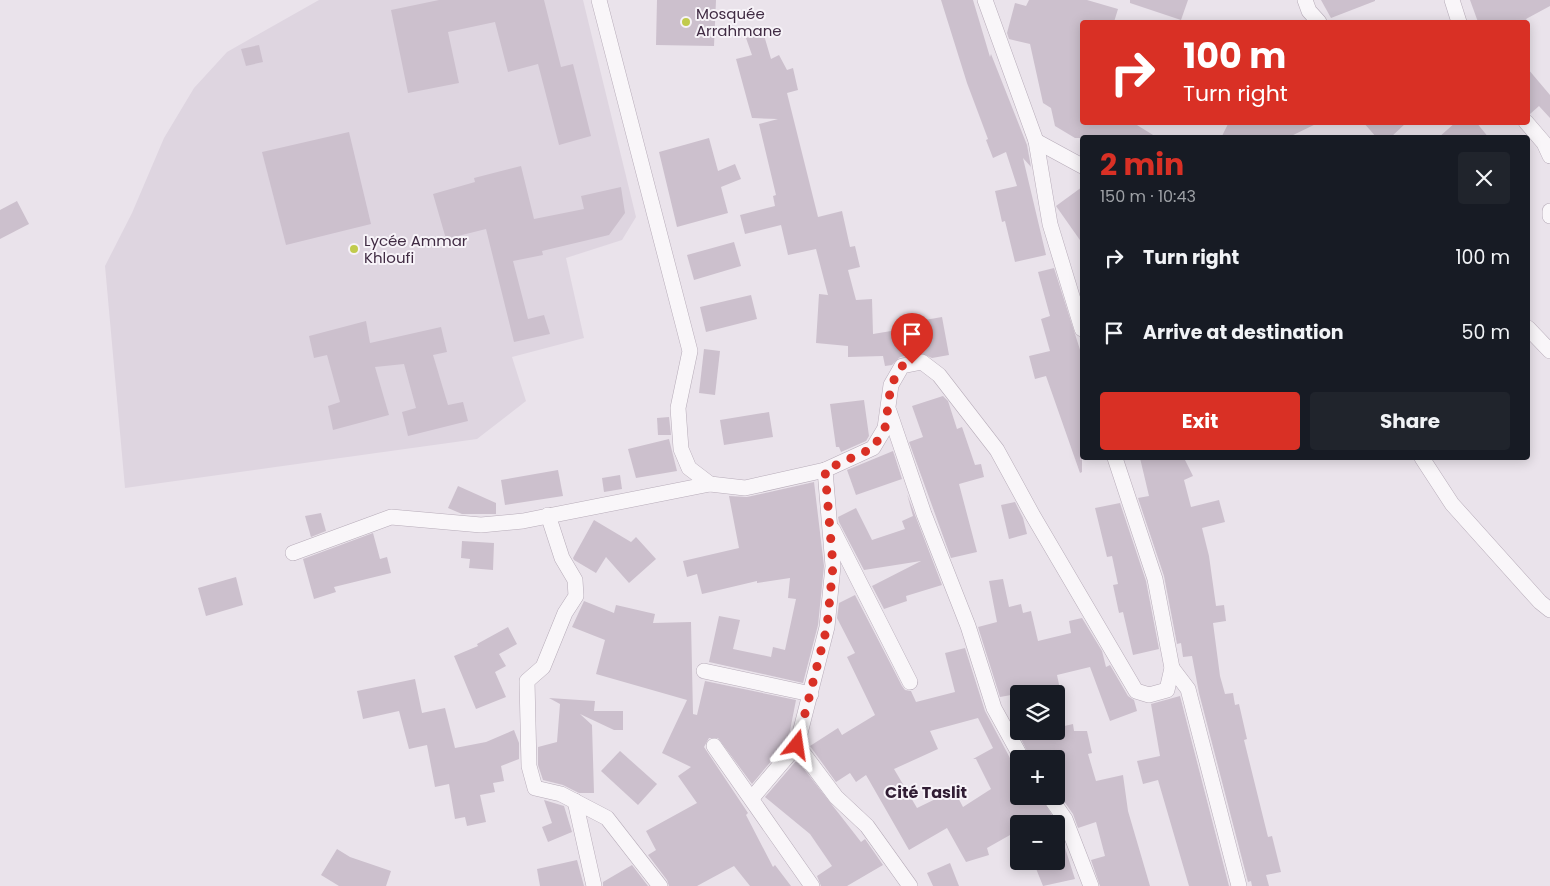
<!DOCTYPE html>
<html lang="en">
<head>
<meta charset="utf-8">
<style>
	:root { --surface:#171b24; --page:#20242c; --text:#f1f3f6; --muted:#9ea1a6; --accent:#d93025 }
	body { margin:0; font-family:Poppins,sans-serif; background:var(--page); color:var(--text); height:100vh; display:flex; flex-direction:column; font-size:19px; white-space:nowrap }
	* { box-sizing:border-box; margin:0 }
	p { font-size:16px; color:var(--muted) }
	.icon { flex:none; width:28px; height:28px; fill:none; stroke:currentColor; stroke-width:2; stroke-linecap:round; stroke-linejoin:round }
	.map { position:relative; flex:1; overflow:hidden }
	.sheet { position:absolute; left:1080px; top:135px; width:450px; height:325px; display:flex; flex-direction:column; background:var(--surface); border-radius:5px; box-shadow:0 2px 12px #0003 }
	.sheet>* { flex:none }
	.top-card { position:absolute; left:1080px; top:20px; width:450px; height:105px; border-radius:5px; box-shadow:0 2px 12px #0003; background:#d93025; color:#fff; overflow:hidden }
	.fabs { position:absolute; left:1010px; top:685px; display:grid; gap:10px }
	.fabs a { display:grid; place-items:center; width:55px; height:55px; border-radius:5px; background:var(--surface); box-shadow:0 2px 12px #0003; font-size:25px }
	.pin { position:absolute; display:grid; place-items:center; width:42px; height:42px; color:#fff; margin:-51px -21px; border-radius:50% 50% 50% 0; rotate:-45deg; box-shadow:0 0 5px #0007 }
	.pin .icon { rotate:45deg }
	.me { position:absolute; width:55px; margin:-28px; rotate:15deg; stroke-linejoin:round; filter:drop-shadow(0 0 4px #0008) }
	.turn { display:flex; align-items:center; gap:18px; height:105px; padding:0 20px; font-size:22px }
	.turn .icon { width:65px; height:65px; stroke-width:2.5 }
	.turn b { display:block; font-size:35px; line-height:42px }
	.round { display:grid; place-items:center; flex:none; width:52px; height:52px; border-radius:5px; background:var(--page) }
	.head { display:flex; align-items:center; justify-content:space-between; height:85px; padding:0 20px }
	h1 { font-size:30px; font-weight:700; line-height:38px; color:var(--accent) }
	.button { display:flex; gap:10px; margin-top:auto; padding:10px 20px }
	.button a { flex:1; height:58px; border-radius:5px; background:var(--accent); color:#fff; font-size:20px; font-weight:700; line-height:58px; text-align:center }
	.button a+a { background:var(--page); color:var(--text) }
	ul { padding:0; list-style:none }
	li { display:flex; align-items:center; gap:15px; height:75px; padding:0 20px }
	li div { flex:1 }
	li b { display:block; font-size:19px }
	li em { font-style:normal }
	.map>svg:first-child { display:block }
	.built { fill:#ded5e0 }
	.building { fill:#ccc0cd; fill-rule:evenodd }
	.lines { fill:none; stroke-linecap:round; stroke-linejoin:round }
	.minor-casing { stroke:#b7acb9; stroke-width:16 }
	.minor { stroke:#f9f6f9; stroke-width:15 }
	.route { stroke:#d93025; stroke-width:9; stroke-dasharray:0 16.2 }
	.poi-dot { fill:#c1cb4d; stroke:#f7f3f8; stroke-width:2 }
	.labels { text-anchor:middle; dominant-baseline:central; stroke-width:4; stroke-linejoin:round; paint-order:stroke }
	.poi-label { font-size:15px; fill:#402b43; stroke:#f7f3f8; text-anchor:start }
	.neighbourhood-label { font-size:16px; font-weight:bold; fill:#311d34; stroke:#f7f3f8 }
</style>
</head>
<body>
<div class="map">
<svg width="1550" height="886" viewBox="0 0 1550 886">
	<rect width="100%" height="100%" fill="#eae3eb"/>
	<polygon class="built" points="319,0 583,0 636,217 622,240 566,258 584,338 512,357 526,401 477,439 125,488 105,266 132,213 164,138 194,88 227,52"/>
	<g class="building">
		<polygon points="439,0 544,0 561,67 573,64 591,136 559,145 538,64 508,72 495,22 448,32 459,83 408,93 391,10"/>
		<polygon points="657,0 716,0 714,46 656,45"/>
		<polygon points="941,0 973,0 990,57 991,54 1027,145 1031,167 1023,158 1046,255 1015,262 1005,221 1002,222 995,191 1017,186 1006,152 993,158 986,140 988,139 967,83"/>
		<polygon points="1029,0 1087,0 1118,9 1114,22 1082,22 1082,122 1132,122 1158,138 1075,138 1055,126 1051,108 1043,103 1030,44 1009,39 1007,33 1015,3 1026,6"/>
		<polygon points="1130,0 1188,0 1181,20 1130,3"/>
		<polygon points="1321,0 1375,0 1375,1 1331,18"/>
		<polygon points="1470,0 1550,0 1550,6 1526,19 1528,22 1478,22"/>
		<polygon points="763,32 771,59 779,55 787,70 793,68 798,90 787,93 818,217 842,211 850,247 855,246 860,267 848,270 856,300 872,299 873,334 909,328 908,323 942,317 949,355 932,358 920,353 900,357 892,365 885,366 883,356 848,357 848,346 816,343 819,294 828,295 816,249 788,255 781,225 745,234 740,215 775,206 773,196 776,195 759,124 778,119 752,118 736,59 752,55 746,38"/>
		<polygon points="259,45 263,62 246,66 241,49"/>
		<polygon points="1528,69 1550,95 1550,118 1539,106 1530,114 1528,113"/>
		<polygon points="1229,122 1320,122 1287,138 1221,138"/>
		<polygon points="1363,122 1407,122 1390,138 1377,138"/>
		<polygon points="1456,122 1476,122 1489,138 1438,138"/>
		<polygon points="349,132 371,224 286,245 262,152"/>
		<polygon points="709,138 718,171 735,164 741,179 721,187 728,213 677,227 659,152"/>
		<polygon points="521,166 534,219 584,209 581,196 621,187 625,213 609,235 542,251 543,255 513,261 528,319 544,315 550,334 514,342 486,229 446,239 433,194 475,182 474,178"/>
		<polygon points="1082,187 1082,243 1056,206"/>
		<polygon points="17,201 29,224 0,239 0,210"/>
		<polygon points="734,242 741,266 694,280 687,255"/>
		<polygon points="1054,268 1082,356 1082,472 1080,473 1046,376 1035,379 1029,356 1050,351 1041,319 1050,316 1038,272"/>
		<polygon points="751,295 757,319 706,332 700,307"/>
		<polygon points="366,321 370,343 441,327 447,352 433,355 448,405 463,402 468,421 408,436 402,412 416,408 404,364 375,367 389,415 333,430 328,406 340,402 327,355 314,358 309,336"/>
		<polygon points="704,349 720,351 715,395 699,393"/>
		<polygon points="943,396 948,401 957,429 962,427 975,465 981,464 984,477 959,484 977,552 951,558 909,442 923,437 912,406"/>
		<polygon points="864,400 869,436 866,441 841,452 839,447 836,447 830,404"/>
		<polygon points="769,412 773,437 724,445 720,420"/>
		<polygon points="669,417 671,435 658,435 657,418"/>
		<polygon points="669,439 677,471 636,478 628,449"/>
		<polygon points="893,451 902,479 856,495 847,470"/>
		<polygon points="1140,458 1184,458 1193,476 1184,480 1191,507 1219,500 1225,522 1202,528 1209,556 1216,606 1224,605 1226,621 1213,623 1220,676 1225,694 1233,693 1235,705 1239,704 1247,739 1244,740 1268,837 1272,836 1281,872 1266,875 1269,886 1252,886 1251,881 1248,882 1199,693 1192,656 1183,657 1181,643 1177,644 1164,576 1138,498 1149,496"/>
		<polygon points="558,470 563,496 505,505 501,480"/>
		<polygon points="620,475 622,489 604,492 602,478"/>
		<polygon points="814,482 824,566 818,625 803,683 709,662 719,616 740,620 733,649 771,657 773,647 785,650 796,599 788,598 790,578 757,583 757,581 702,594 697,574 687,577 683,561 739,548 729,496 747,497"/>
		<polygon points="458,486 496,503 496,514 462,514 448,508"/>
		<polygon points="907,494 942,585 906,596 907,601 884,609 872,586 921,561 864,570 839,522 838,517 856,508 872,540 905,529 902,521 913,516"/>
		<polygon points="1015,502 1023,518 1027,534 1009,539 1001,505"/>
		<polygon points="1120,503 1146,581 1159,649 1133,655 1123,612 1119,613 1113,585 1118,584 1112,556 1107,557 1095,508"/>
		<polygon points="321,513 326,531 311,537 305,516"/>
		<polygon points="594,520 631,542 636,537 656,559 629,583 606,557 596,573 574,560 573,558"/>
		<polygon points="373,533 380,559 387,557 391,573 334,587 336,592 314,599 303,559"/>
		<polygon points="462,541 494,543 493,570 469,568 470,559 461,558"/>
		<polygon points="236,577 243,605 206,616 198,588"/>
		<polygon points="1003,579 1009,607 1021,604 1023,613 1031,611 1038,641 1071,633 1069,621 1082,618 1102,651 1106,667 1110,665 1128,696 1134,700 1137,711 1110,721 1090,667 1057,675 1061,694 1033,694 1033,691 1000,697 978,627 997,622 989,581"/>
		<path d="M855,595L902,686L905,690L911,691L916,702L955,692L945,653L965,648L985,711L1019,775V796H1040L1057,823L1075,879L1043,886L1033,861H1056V824H1019V830L987,848L989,855L966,862L947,828L909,850L866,775L856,782L850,773L836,782L810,746L838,728L842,735L875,715L847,657L855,653L837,618L839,603ZM978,718L993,748L973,759H976L991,789L963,807L954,790L917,808L894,769L938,749L930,731Z"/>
		<polygon points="584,601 614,613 616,605 655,614 653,623 691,622 693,714 697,715 705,681 796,700 788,741 752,784 718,738 709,738 704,747 748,813 746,815 773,867 775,865 791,886 750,886 734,866 697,886 669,886 667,880 648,855 656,850 646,831 697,803 678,776 691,767 662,753 687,700 596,674 605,640 572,627"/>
		<polygon points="508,627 517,644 499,654 506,666 495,672 506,697 476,709 454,656 478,646 477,644"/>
		<polygon points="415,679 422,713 445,708 455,748 486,742 514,730 519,743 519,759 501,766 504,781 493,783 495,792 480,795 486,822 467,826 465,817 455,819 449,784 435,787 427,745 409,749 399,711 363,719 357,691"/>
		<polygon points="1180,696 1229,886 1189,886 1158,780 1143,784 1137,761 1160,756 1151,704"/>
		<polygon points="549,698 595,701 594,711 623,711 623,730 614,730 580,714 592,725 594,793 579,793 563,785 543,780 538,765 538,747 557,742 560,704"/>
		<polygon points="1073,724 1074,731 1087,731 1092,753 1088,754 1096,781 1123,775 1128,811 1150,886 1100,886 1091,860 1105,856 1096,822 1078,828 1073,814 1056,790 1056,759 1031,759 1017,731 1056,731 1056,728"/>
		<polygon points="620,751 657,784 638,805 601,771"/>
		<polygon points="797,760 861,842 865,839 883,865 847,886 821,886 817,876 832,866 810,834 765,797"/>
		<polygon points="544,800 564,806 572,832 548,842 542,827 552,823"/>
		<polygon points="337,849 350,857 391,871 386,886 339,886 321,875"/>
		<polygon points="577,860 584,886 540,886 537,869"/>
		<polygon points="950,863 959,886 933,886 927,873"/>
		<polygon points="632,865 648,886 603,886 603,882"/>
	</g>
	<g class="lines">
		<g class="minor-casing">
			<g id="minor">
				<polyline points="599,0 690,351 678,408 681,449 689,468 710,484 745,488 825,470 873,448 885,428 891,385 902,366 922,362 939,375 997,450 1032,514 1136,691 1149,695 1167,690 1172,668 1155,579 1115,458"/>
				<polyline points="985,0 1036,141 1050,224 1082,329"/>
				<polyline points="1305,0 1309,11 1319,22"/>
				<polyline points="1452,0 1459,22"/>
				<polyline points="1526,122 1544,143 1550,156"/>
				<polyline points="1036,141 1082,166"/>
				<polyline points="1550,211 1550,216"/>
				<polyline points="1528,328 1550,351"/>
				<polyline points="889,411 924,514 968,626 994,708 1022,759"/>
				<polyline points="1422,458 1452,504 1540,602 1550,610"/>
				<polyline points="548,515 562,558 575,580 576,596 565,613 543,667 527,681 529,766 535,788 561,794 607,818 660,886"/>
				<polyline points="833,530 910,682"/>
				<polyline points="293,553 391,517 481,525 523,521 710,484"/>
				<polyline points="1172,668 1188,689 1239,886"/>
				<polyline points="704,671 811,694"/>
				<polyline points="797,745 836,797 867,826 910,886"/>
				<polyline points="714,746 812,886"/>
				<polyline points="1049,796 1065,819 1091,886"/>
				<polyline points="752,798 797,745 827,627 833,566 825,470"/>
				<polyline points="575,801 594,886"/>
			</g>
		</g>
		<use href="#minor" class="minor"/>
	</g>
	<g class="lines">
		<polyline class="route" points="797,745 827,627 833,566 825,470 873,448 885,428 891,385 902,366 912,364"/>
	</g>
	<g class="poi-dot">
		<circle cx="686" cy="22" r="5"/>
		<circle cx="354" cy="249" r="5"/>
	</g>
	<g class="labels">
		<g class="poi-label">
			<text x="696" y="13">Mosquée<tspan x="696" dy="17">Arrahmane</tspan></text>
			<text x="364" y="240">Lycée Ammar<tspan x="364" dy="17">Khloufi</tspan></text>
		</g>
		<g class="neighbourhood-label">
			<text x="926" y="792">Cité Taslit</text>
		</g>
	</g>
</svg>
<div class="fabs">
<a><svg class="icon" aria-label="layers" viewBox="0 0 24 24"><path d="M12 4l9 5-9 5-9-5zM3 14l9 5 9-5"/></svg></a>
<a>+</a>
<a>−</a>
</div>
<div class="pin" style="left:912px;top:364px;background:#d93025"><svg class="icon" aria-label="arrive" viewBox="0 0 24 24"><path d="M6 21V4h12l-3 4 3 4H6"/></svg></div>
<svg class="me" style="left:797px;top:745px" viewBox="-20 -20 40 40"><path d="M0-17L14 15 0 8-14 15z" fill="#d93025" stroke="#fff" stroke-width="4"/></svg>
<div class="top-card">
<div class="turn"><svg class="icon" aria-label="right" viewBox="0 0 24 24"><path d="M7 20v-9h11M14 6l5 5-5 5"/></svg><div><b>100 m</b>Turn right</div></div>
</div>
<section class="sheet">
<div class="head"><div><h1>2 min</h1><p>150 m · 10:43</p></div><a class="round"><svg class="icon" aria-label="close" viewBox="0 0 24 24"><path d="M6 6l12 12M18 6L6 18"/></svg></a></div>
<ul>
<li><svg class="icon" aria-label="right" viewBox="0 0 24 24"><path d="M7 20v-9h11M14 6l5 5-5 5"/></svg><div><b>Turn right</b></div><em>100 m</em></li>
<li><svg class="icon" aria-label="arrive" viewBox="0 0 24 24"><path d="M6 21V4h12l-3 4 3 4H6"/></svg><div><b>Arrive at destination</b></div><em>50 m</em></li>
</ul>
<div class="button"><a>Exit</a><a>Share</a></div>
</section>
</div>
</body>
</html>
